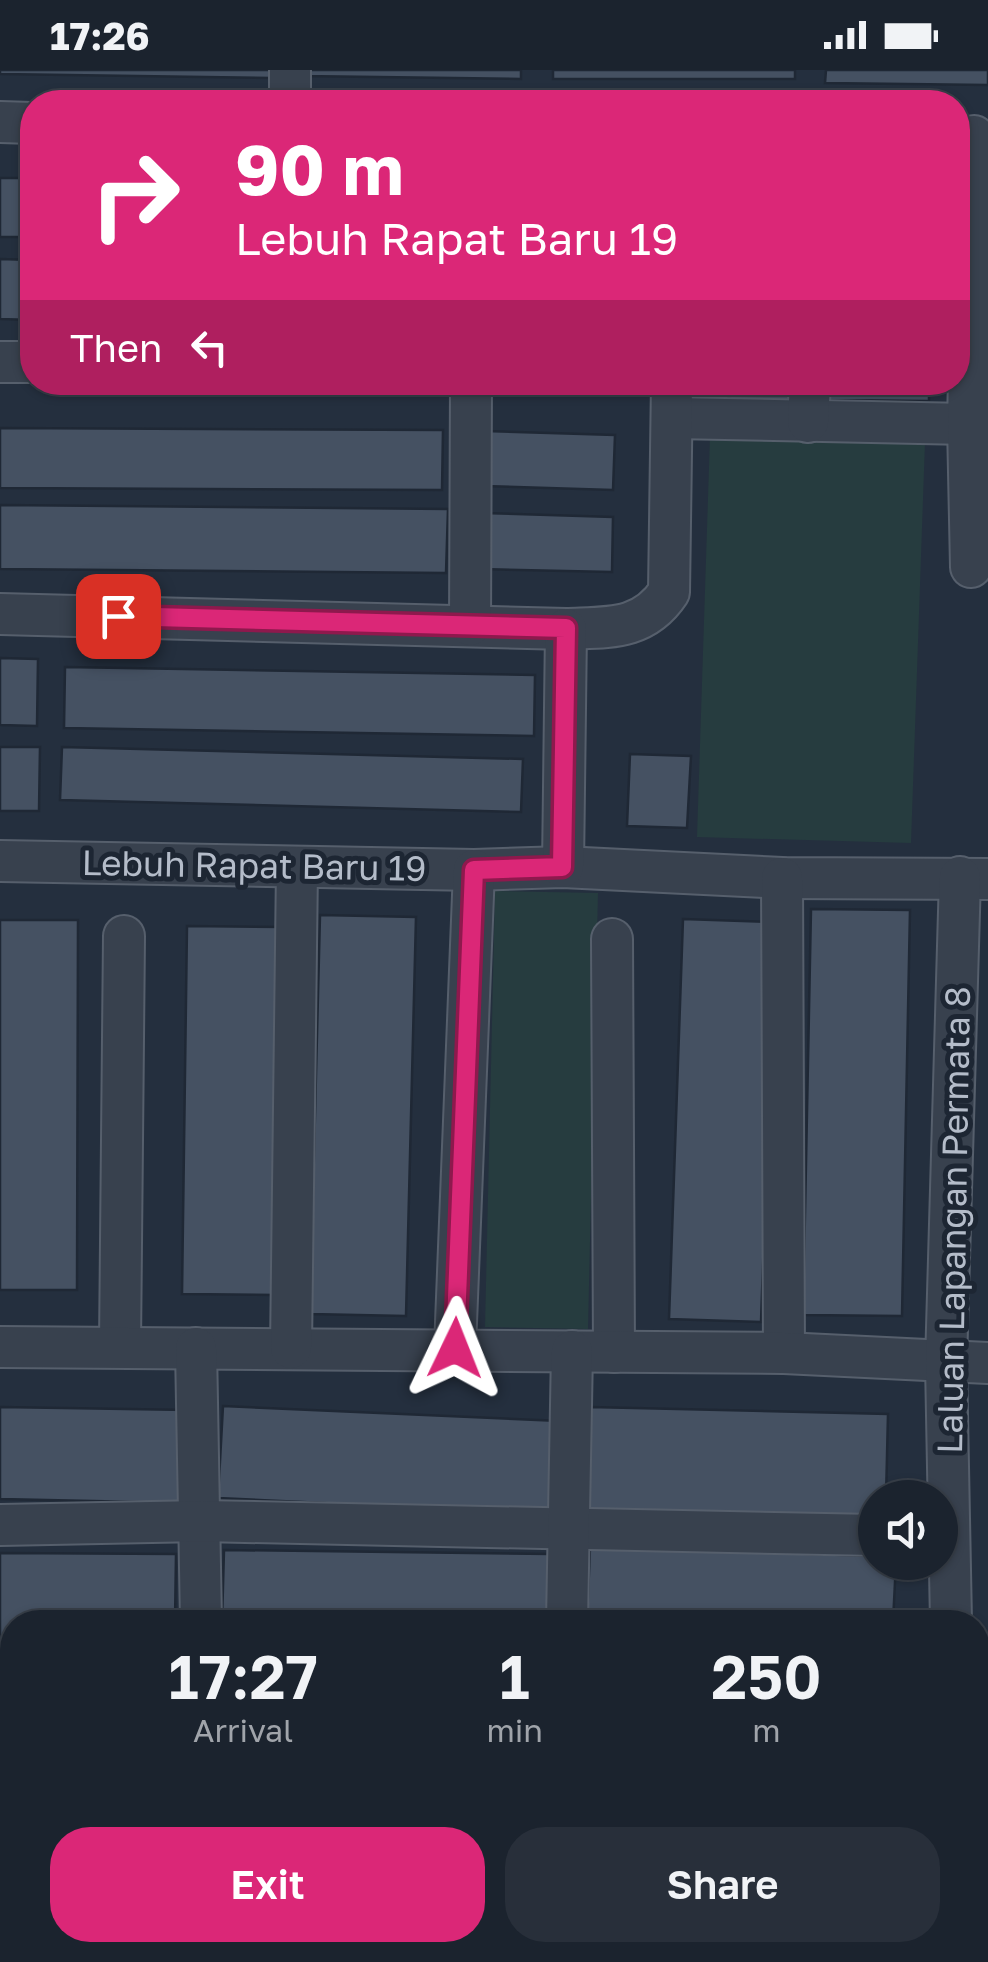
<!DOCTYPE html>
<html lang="en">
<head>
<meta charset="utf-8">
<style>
	:root { --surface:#1b232e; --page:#282f3a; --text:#f1f3f6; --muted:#a0a4aa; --line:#39404a; --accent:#db2777 }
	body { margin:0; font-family:"Golos Text",sans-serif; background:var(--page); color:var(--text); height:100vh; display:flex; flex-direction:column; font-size:38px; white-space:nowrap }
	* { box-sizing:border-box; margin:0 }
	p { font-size:32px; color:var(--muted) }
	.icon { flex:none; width:55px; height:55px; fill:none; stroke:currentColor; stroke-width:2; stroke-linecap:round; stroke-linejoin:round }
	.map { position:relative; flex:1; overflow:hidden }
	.details { position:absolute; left:0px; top:1540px; width:990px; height:352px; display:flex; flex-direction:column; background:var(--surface); border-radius:40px 40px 0 0; box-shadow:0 2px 8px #0004,0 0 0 2px var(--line) }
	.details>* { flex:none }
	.guide { position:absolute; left:20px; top:20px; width:950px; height:305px; border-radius:40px; box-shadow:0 2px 8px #0004,0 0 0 2px var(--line); background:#db2777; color:#fff; overflow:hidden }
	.fabs { position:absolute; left:858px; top:1410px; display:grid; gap:20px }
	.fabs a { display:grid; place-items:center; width:100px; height:100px; border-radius:50%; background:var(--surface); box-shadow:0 2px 8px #0004,0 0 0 2px var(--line); font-size:50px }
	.pin { position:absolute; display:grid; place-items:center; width:85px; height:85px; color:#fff; margin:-42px; border-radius:20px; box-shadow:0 5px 15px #0006 }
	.me { position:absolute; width:110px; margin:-55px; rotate:2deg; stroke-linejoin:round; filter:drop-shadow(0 0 8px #0008) }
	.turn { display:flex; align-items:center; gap:35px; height:210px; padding:0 50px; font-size:45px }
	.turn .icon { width:130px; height:130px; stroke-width:2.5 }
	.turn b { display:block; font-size:70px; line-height:85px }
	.then { display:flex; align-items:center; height:95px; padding:0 50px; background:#0003; gap:20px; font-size:38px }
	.eta { display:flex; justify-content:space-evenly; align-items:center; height:170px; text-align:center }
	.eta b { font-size:60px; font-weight:600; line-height:70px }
	.cta { display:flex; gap:20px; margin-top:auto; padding:20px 50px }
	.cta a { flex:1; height:115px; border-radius:40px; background:var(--accent); color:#fff; font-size:40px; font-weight:600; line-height:115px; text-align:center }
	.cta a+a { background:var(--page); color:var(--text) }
	.status { display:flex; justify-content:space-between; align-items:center; height:70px; padding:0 50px; background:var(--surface); direction:ltr }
	.status svg { height:28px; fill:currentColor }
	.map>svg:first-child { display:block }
	.green { fill:#263c3f }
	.building { fill:#455162; stroke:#1f2835; stroke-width:2.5 }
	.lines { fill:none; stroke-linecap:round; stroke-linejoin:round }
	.minor-casing { stroke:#565f6c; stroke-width:44 }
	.minor { stroke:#38414e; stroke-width:40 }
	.route-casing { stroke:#8e194d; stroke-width:25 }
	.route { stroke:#db2777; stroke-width:18 }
	.labels { text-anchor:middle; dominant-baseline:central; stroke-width:10; stroke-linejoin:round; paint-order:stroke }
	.street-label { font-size:35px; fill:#b4bcc9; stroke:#1d2633 }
</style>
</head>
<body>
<div class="status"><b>17:26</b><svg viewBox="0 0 49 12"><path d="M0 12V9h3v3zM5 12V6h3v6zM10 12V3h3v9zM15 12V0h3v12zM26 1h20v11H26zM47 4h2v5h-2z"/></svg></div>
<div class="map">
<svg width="988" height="1892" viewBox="0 0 988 1892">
	<rect width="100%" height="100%" fill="#242f3e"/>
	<g class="green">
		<polygon points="710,366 925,372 911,773 697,767"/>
		<polygon points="495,821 598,823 588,1259 485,1257"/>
	</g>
	<g class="building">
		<polygon points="0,0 271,0 271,8 0,4"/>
		<polygon points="302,0 521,0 521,9 302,6"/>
		<rect x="553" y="0" width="242" height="9"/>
		<polygon points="826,0 988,0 988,15 825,13"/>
		<rect x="0" y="108" width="32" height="59"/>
		<polygon points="0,189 32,190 32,250 0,249"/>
		<polygon points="730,312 793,312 793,338 729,338"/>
		<polygon points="830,312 929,312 929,331 829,330"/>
		<polygon points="0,358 443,360 442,420 0,418"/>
		<polygon points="485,361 615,365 613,420 483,416"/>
		<polygon points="0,435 448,439 446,503 0,499"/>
		<polygon points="482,443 613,447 612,502 480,499"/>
		<polygon points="0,588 38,589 37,656 0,655"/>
		<polygon points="65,597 535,605 534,666 64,658"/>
		<polygon points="0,677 40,677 39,741 0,741"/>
		<polygon points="62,677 523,689 521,742 60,730"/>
		<polygon points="630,684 691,686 687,758 627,756"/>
		<polygon points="811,839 910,840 902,1246 803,1245"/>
		<polygon points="320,845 416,847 406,1246 310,1244"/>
		<polygon points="683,849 775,852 761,1252 669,1249"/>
		<polygon points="0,850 78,850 77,1220 0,1220"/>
		<polygon points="187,856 283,857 277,1225 182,1224"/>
		<polygon points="223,1336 560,1351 556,1444 218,1428"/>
		<polygon points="0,1337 188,1340 186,1433 0,1429"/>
		<polygon points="590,1337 888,1344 886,1428 875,1428 875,1447 587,1441"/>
		<polygon points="590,1477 875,1486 875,1492 896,1492 893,1552 587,1552"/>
		<polygon points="224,1480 550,1484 549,1552 222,1552"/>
		<polygon points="0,1483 176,1484 175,1552 12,1552 12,1575 0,1575"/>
		<polygon points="978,1837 988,1837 988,1892 666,1892 663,1880 978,1880"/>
		<polygon points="64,1880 281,1880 281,1892 63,1892"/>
		<rect x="318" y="1880" width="298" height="12"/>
	</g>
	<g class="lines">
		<g class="minor-casing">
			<g id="minor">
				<polyline points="290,32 290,0"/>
				<polyline points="0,52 32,53"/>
				<polyline points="0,292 32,292"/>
				<polyline points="673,348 968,354"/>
				<polyline points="808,352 810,312"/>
				<polyline points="971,497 968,354 974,66"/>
				<path d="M0,544L566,559C608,557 643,561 669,522L672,312"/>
				<polyline points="470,555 471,312"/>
				<polyline points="0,791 474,800 563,797 782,808 988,809"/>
				<polyline points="563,797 566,559"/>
				<polyline points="782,808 784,1283"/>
				<polyline points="612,869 614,1282"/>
				<polyline points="120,1275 124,866"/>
				<polyline points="0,1277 784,1283 988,1293"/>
				<polyline points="196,1278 201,1552"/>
				<polyline points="291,1278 297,797"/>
				<polyline points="455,1278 474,800"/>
				<polyline points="0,1455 202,1451 875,1465"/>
				<polyline points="567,1552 572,1281"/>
				<polyline points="951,1552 946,1293 960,807"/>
				<polyline points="0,1626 12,1625"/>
				<polyline points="978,1710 988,1710"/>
				<polyline points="0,1714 9,1793 1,1892"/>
				<polyline points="978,1807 988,1807"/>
				<polyline points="641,1880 643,1892"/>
				<polyline points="296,1892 296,1880"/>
			</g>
		</g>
		<use href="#minor" class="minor"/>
	</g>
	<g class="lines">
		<g class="route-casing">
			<polyline id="route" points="118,546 566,558 562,797 474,800 455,1278"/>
		</g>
		<use href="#route" class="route"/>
	</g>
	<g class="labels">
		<g class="street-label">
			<text transform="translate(254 795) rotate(1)">Lebuh Rapat Baru 19</text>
			<text transform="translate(953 1150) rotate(-89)">Laluan Lapangan Permata 8</text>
		</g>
	</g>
</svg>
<div class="fabs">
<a><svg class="icon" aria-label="sound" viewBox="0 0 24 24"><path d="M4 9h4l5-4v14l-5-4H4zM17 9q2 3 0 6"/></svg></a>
</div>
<div class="pin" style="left:118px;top:546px;background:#d93025"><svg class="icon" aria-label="arrive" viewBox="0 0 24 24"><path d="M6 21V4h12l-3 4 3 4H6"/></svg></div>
<svg class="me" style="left:455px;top:1278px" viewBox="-20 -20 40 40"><path d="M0-17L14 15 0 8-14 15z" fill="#db2777" stroke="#fff" stroke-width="4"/></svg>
<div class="guide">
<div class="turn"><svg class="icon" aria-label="right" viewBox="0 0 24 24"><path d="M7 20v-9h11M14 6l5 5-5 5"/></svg><div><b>90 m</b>Lebuh Rapat Baru 19</div></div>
<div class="then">Then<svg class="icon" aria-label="left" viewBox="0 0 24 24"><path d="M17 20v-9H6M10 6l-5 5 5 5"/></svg></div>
</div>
<section class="details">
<div class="eta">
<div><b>17:27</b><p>Arrival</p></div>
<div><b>1</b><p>min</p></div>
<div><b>250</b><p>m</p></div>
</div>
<div class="cta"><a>Exit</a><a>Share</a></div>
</section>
</div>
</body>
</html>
